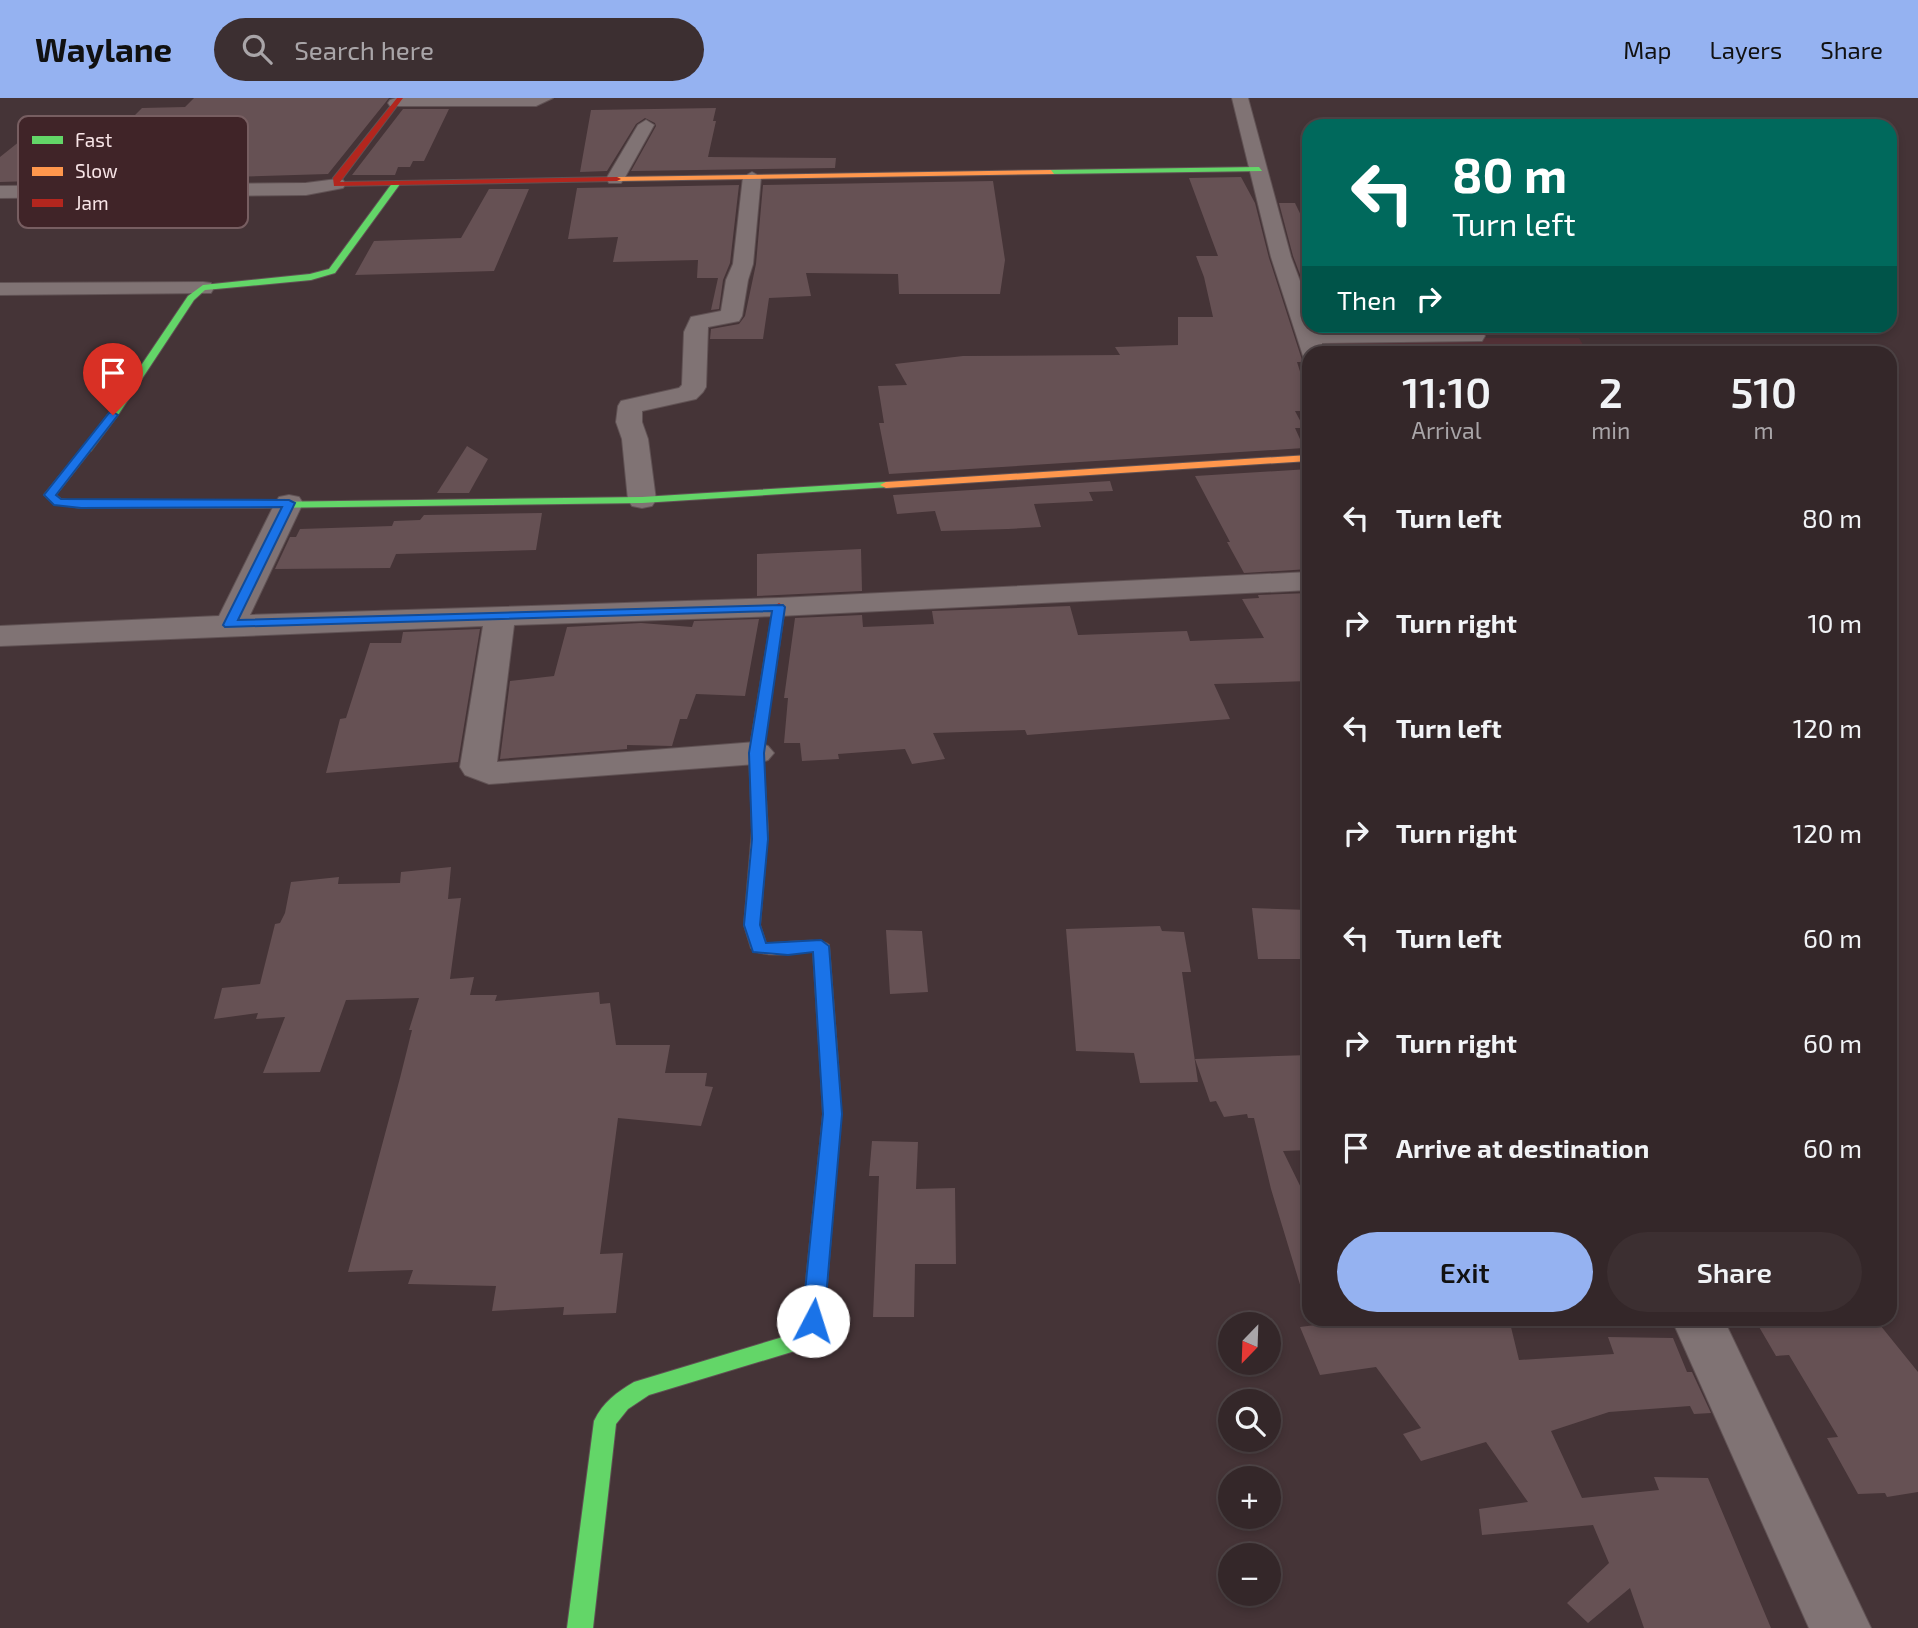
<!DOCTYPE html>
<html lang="en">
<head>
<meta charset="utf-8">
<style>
	:root { --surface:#342729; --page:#3c2f31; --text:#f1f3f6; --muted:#a9a5a8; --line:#4e4446; --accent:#95b2f1 }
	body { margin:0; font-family:"Exo 2",sans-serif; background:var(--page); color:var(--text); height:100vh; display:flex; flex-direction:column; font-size:26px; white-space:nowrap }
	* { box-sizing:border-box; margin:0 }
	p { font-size:23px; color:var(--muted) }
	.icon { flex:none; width:38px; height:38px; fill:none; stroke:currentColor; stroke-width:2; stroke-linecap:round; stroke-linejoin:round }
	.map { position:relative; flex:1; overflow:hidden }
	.details { position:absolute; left:1302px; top:248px; width:595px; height:980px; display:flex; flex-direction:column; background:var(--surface); border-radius:21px; box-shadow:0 4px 10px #0003,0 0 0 2px var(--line) }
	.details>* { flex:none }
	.hud { position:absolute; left:1302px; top:21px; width:595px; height:214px; border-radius:21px; box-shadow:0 4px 10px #0003,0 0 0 2px var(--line); background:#00695c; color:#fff; overflow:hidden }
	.needle { width:46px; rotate:203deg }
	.tools { position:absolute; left:1218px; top:1214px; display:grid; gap:14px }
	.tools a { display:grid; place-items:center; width:63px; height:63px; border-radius:50%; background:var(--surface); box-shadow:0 4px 10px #0003,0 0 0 2px var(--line); font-size:35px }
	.pin { position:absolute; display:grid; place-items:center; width:60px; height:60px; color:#fff; margin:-72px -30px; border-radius:50% 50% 50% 0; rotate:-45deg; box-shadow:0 0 7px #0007 }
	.pin .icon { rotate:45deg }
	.me { position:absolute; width:77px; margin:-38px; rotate:5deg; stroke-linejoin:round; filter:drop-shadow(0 0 5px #0008) }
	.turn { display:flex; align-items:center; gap:24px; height:147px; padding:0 35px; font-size:32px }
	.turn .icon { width:91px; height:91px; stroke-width:2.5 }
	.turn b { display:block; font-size:49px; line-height:60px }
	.then { display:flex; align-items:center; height:66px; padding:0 35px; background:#0003; gap:14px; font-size:26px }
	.eta { display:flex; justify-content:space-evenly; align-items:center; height:119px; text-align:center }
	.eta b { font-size:42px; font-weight:600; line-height:49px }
	.button { display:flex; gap:14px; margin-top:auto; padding:14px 35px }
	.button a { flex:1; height:80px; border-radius:42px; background:var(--accent); color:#111; font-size:28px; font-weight:600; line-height:80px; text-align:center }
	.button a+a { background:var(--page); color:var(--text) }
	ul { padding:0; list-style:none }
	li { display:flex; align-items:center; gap:21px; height:105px; padding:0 35px }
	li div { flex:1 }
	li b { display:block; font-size:26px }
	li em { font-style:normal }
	header { display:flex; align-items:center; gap:42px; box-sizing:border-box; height:98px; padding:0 35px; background:var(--accent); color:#111 }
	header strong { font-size:33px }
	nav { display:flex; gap:38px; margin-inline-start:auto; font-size:24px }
	.search { width:490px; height:63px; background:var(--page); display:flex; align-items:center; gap:18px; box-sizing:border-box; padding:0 24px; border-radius:38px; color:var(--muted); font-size:26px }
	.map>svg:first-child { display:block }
	.built { fill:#553238 }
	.building { fill:#665154 }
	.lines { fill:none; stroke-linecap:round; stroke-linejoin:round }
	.street-casing { stroke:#605254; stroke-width:2 }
	.fast-casing { stroke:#605254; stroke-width:2 }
	.slow-casing { stroke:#605254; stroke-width:2 }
	.jam-casing { stroke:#605254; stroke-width:2 }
	.street { fill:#807374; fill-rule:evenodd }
	.fast { fill:#63d668; fill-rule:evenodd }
	.slow { fill:#ff974d; fill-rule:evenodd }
	.jam { fill:#b3261e; fill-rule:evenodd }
	.route { fill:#1a73e8; stroke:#114b97; stroke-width:2 }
	.key { fill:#402428; stroke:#775e61; stroke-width:2 }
	.key-label { font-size:19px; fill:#f8e5e7 }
</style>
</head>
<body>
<header>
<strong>Waylane</strong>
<div class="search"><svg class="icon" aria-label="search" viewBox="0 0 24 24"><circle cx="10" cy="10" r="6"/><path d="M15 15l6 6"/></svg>Search here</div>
<nav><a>Map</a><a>Layers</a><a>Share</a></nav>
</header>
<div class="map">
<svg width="1918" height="1530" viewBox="0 0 1918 1530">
	<rect width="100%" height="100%" fill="#453437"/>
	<polygon class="built" points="1325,240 1579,240 1588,255 1329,255"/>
	<g class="building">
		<polygon points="194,0 389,0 328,76 229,79 226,83 95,84 98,81 0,84 0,59 20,43 101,41 121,21 131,21 142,10 185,9"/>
		<polygon points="716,10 713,23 716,23 708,59 836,60 835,70 631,73 656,28 655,25 645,20 636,26 607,73 580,74 591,12"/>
		<polygon points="403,11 449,11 424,63 413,63 410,69 398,69 395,77 352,77"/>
		<polygon points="1241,79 1255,105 1269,160 1302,262 1307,264 1297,264 1309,302 1301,302 1306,313 1295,313 1304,330 1295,330 1304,350 889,376 879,325 884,325 878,288 907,287 895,266 963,258 1120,257 1115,249 1178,247 1178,219 1213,219 1204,179 1196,158 1218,158 1189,80"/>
		<polygon points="993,83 1005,162 1000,196 899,196 898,176 806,175 811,198 769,200 763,241 710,241 711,231 739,226 745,218 756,166 763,87"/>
		<polygon points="739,87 730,165 723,182 719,211 711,212 718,180 697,180 698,162 613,164 618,139 568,141 577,90"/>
		<polygon points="489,91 529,91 494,173 355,177 374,143 461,140"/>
		<polygon points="1279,105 1295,105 1309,134 1309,200 1293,158"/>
		<polygon points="467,348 488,361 469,395 437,395"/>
		<polygon points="1309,371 1309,471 1244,475 1227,444 1230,444 1195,378"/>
		<polygon points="1110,383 1113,393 1089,394 1093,403 1034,406 1041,429 1008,431 941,433 935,413 897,416 893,397"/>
		<polygon points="542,415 536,452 396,456 390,470 275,471 290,439 296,439 300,431 392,428 394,423 420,422 424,417"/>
		<polygon points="861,451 862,493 757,498 757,456"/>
		<polygon points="1309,495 1309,583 1214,586 1230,621 1027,637 1025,632 933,635 945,661 912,666 905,651 838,656 839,661 802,663 800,645 784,645 788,600 784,600 795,520 862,517 863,529 934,526 932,513 1070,508 1078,537 1187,533 1190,543 1264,540 1242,501 1259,500 1258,497"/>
		<polygon points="759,521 745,598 696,596 687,621 680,621 672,648 627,647 627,651 500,661 510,583 554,578 567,529 641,525 692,529 694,523"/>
		<polygon points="480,531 458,664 326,675 340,621 346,620 370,545 401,545 403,534"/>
		<polygon points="451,769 448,801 461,800 450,881 474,879 470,897 497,897 495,903 599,894 600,906 610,905 616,947 670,947 665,975 707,975 705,988 713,989 701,1028 618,1020 600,1156 623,1155 616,1215 563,1217 564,1209 492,1213 496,1188 408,1186 413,1172 348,1174 400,980 412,932 409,932 419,900 346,902 320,974 263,975 285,919 256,921 258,915 214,921 222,890 260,886 275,826 280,825 285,815 291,784 339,779 338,786 400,785 401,774"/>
		<polygon points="1252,810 1309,812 1309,861 1258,861"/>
		<polygon points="1160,828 1162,833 1184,834 1191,874 1182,874 1198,984 1140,985 1134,955 1076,953 1066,831"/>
		<polygon points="886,832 922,833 928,894 890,896"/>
		<polygon points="1309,957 1309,1052 1283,1053 1309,1106 1309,1189 1301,1190 1271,1091 1254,1020 1248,1020 1247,1016 1224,1019 1216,1003 1210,1004 1195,961"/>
		<polygon points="872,1043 918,1044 916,1091 955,1090 956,1166 915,1166 914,1219 873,1219 879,1078 869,1078"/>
		<polygon points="1354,1222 1493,1222 1510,1225 1519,1262 1614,1256 1608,1239 1673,1240 1687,1274 1692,1274 1711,1315 1694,1316 1690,1308 1609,1314 1551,1333 1582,1400 1659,1392 1654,1379 1708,1380 1771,1530 1644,1530 1630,1490 1588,1525 1567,1505 1609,1465 1593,1427 1482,1437 1479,1411 1528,1404 1486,1344 1421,1363 1403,1336 1421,1330 1376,1269 1320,1277 1300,1229"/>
		<polygon points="1755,1222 1876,1222 1918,1274 1918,1394 1887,1399 1885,1395 1858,1396 1827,1340 1838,1339 1789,1257 1776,1258"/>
	</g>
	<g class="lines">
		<g class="street-casing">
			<g id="street">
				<polygon points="396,0 553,0 536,8 390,8 388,5 390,2"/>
				<polygon points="1232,0 1248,0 1291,159 1309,207 1309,228 1317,228 1318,231 1474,231 1482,233 1485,238 1482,243 1322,245 1324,256 1309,256 1309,262 1304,261 1271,159"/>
				<polygon points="646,22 654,27 624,81 621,85 609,85 606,81 638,27"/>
				<polygon points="752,74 761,79 753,166 748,182 742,218 739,223 708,229 706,289 703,294 696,301 642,313 642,324 648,341 656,402 652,408 642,410 632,408 628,402 622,341 616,324 618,308 621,303 679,290 682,287 684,234 691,219 721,213 726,182 733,166 743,79"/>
				<polygon points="337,81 343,82 346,86 343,90 306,97 0,100 0,88 306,85"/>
				<polygon points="203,184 211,185 214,190 211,195 0,197 0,185 3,185"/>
				<polygon points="289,397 299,399 303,405 250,517 779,500 1309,474 1309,492 779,518 514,527 497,664 756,644 768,648 774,655 768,662 756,666 489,686 465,677 460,669 483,528 0,548 0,528 219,518 275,405 279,399"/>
				<polygon points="1672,1222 1724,1222 1871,1530 1809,1530"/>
			</g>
		</g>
		<g class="fast-casing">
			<g id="fast">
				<polygon points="1259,69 1262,73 1051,76 1047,74 1051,72"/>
				<polygon points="393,84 400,86 335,175 311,182 205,192 194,202 118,317 91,353 83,353 82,351 109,315 188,198 203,187 310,176 329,171"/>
				<polygon points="886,384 890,385 890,389 642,405 264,410 258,407 264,404 642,399"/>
				<path d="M829,958L835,960L838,964L841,1016L824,1223L808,1249L649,1297L628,1311L616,1326L593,1530H567L594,1323C603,1304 617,1294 634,1284L793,1236L802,1222L823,1016L820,964L823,960Z"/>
			</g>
		</g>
		<g class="slow-casing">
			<g id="slow">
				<polygon points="1051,72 1054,76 617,83 613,81 617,79"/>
				<polygon points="87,348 92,351 56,397 61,401 81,404 264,404 270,407 264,410 81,410 54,406 44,397 83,349"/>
				<polygon points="1309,357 1309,363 886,390 880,387 886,384"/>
				<path d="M760,727L768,732L760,827L766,845C781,846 821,838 829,847L838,964L835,968H823L820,964L813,853C798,855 761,861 751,850L744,827L752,732Z"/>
			</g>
		</g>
		<g class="jam-casing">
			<g id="jam">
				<polygon points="397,0 403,0 340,84 617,79 621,81 617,83 334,88 333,80"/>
				<polygon points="779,505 785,509 763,655 768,732 760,737 752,732 749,655 773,509"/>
			</g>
		</g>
		<use href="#street" class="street"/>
		<use href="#fast" class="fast"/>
		<use href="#slow" class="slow"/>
		<use href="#jam" class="jam"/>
	</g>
	<polygon class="route" points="113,314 118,317 56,397 61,401 289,402 295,405 238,522 783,507 785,509 764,655 768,741 760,827 766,845 821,842 829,848 842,1016 824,1223 821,1229 813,1232 805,1229 802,1223 823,1016 813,854 788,857 753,854 744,827 752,741 749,655 772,513 225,529 223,527 282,409 81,410 54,407 44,397 109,315"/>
	<rect x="18" y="18" width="230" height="112" rx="10" class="key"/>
	<rect x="32" y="38" width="31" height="8" fill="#63d668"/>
	<rect x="32" y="69" width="31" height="9" fill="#ff974d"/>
	<rect x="32" y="101" width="31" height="8" fill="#b3261e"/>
	<g class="key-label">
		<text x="75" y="49">Fast</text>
		<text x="75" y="80">Slow</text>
		<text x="75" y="112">Jam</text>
	</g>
</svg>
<div class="tools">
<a><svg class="needle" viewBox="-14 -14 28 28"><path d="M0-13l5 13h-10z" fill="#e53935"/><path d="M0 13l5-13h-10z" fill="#a9a5a8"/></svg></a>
<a><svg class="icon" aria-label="search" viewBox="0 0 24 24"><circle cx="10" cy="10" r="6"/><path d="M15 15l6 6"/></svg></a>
<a>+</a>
<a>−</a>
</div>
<div class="pin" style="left:113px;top:317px;background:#d93025"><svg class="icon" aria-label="arrive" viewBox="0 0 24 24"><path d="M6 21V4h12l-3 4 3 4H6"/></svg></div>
<svg class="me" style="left:813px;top:1223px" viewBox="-20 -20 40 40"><circle r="19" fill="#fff"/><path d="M0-13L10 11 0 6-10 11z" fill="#1a73e8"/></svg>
<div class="hud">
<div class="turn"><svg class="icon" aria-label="left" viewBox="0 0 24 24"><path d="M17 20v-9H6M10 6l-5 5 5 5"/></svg><div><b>80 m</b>Turn left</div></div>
<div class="then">Then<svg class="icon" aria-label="right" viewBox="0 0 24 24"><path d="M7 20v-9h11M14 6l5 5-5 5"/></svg></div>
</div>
<section class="details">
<div class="eta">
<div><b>11:10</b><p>Arrival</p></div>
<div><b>2</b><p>min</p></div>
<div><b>510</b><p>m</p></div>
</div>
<ul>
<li><svg class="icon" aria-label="left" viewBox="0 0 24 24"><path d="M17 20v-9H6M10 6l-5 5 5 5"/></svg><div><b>Turn left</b></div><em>80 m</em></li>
<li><svg class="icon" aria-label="right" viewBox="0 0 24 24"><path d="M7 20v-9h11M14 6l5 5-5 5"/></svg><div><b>Turn right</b></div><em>10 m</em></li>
<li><svg class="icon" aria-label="left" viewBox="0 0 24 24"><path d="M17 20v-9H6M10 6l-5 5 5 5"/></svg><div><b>Turn left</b></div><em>120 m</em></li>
<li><svg class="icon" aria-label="right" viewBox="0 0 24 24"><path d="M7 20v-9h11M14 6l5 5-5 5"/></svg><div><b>Turn right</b></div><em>120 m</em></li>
<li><svg class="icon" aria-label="left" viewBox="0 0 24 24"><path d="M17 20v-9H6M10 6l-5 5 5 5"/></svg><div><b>Turn left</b></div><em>60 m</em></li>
<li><svg class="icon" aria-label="right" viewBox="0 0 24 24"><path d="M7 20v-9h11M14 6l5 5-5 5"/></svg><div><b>Turn right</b></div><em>60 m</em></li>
<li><svg class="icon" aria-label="arrive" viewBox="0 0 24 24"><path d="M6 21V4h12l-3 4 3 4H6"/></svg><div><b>Arrive at destination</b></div><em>60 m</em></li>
</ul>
<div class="button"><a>Exit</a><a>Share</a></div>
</section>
</div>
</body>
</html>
